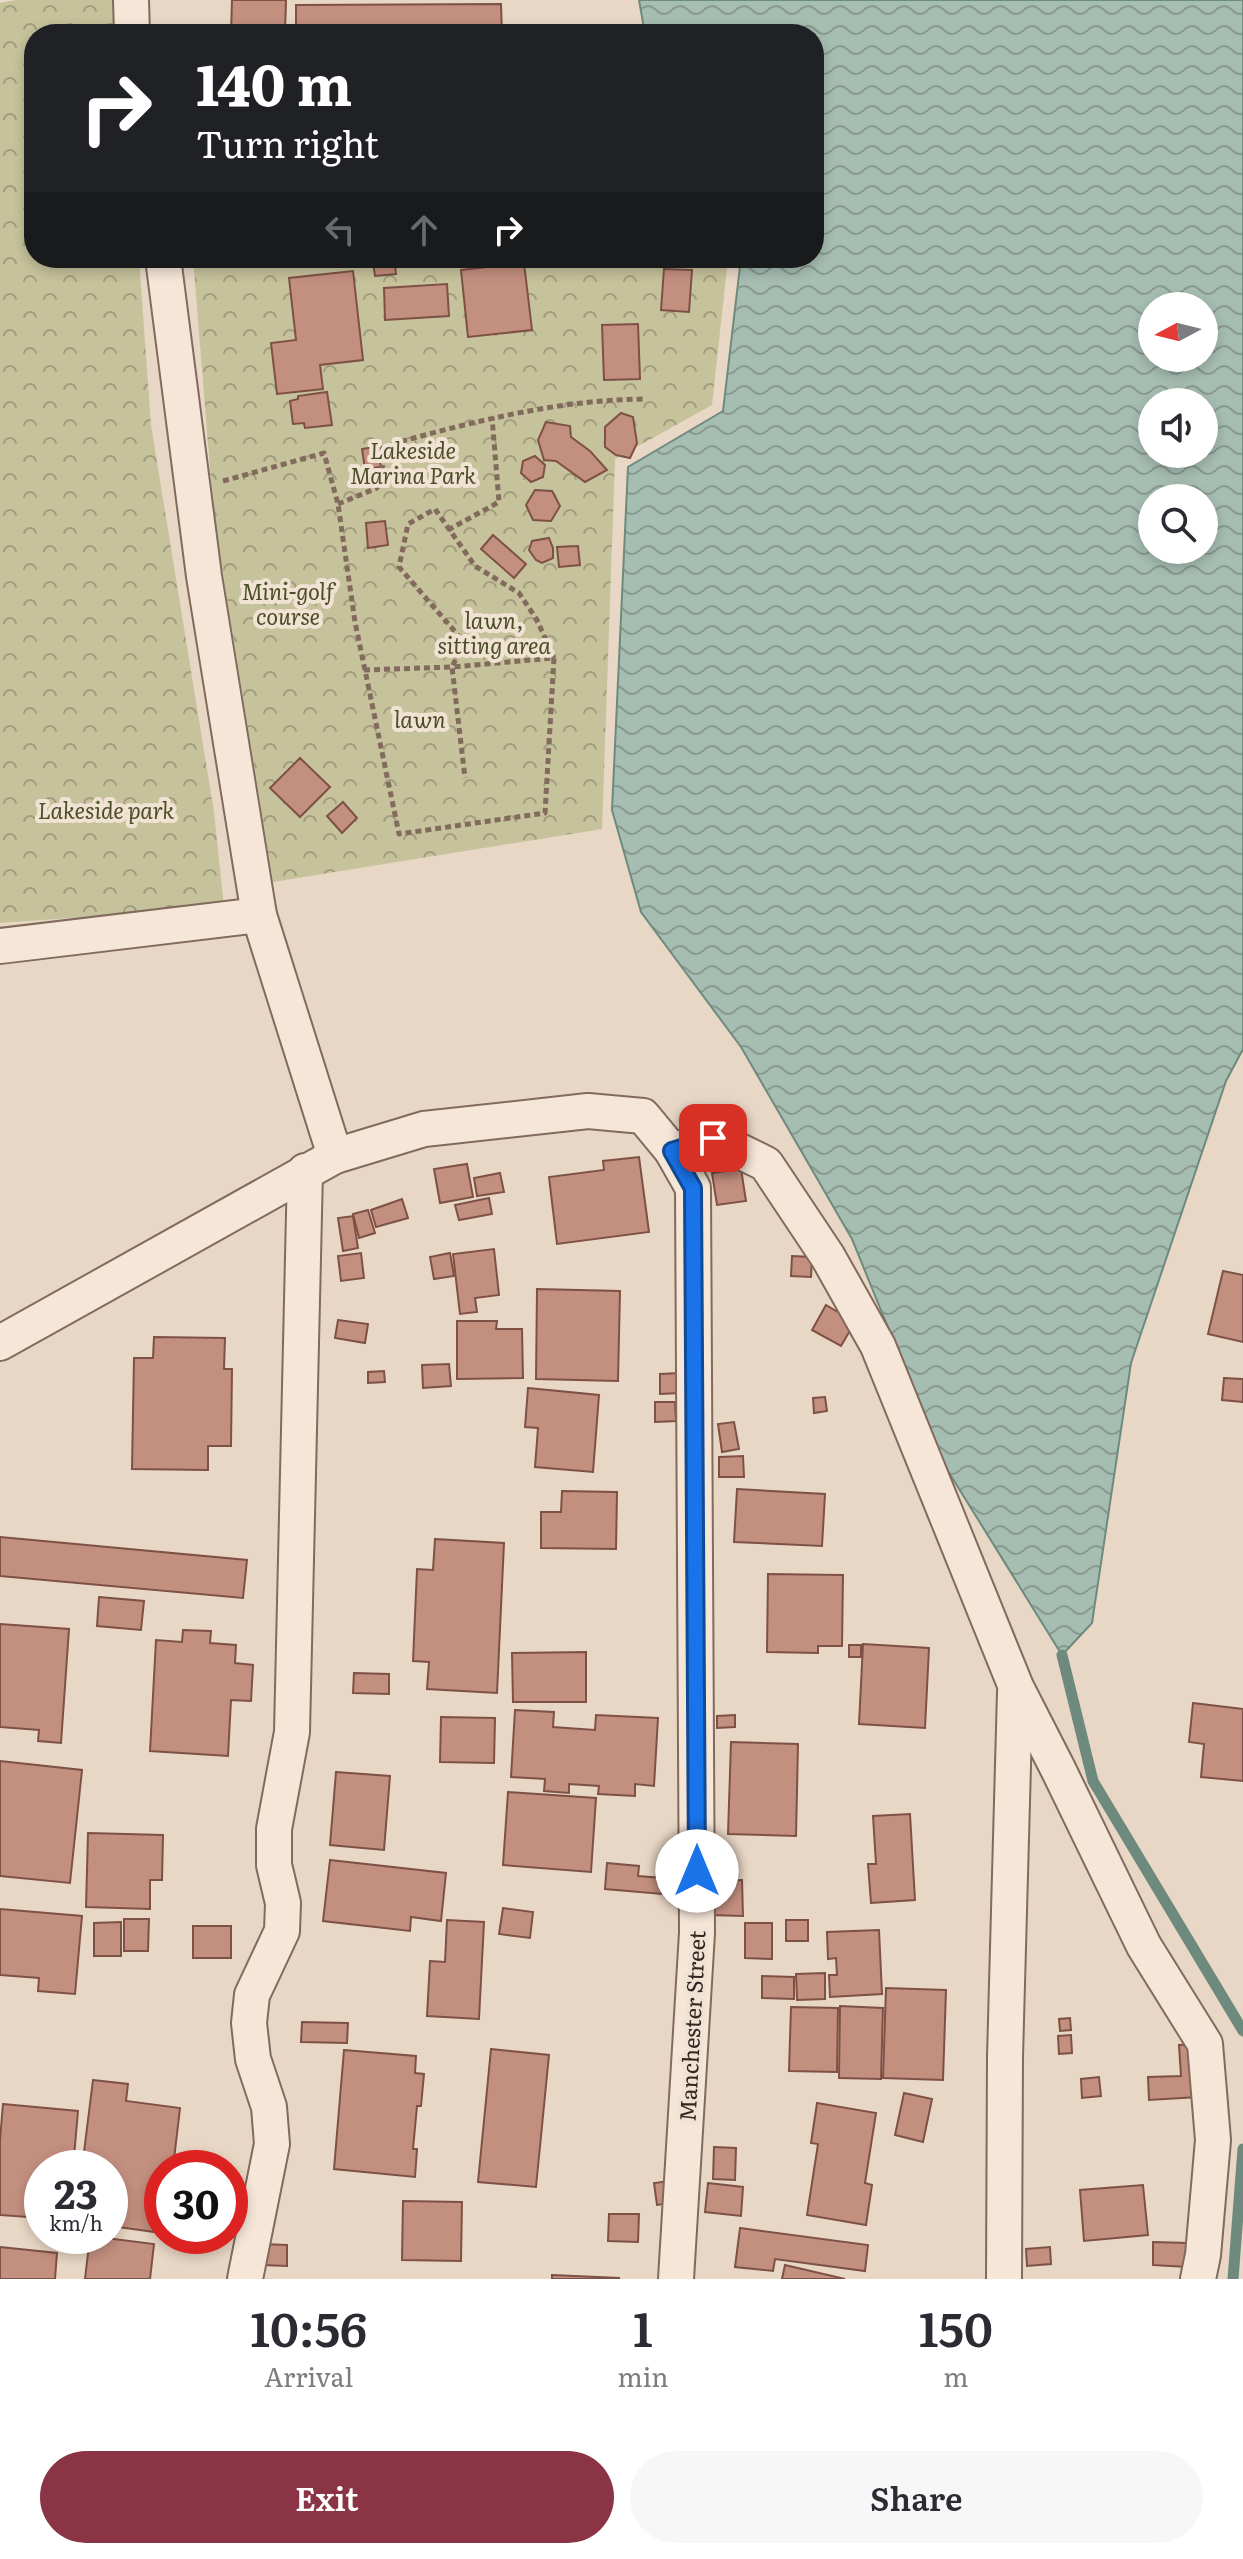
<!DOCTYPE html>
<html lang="en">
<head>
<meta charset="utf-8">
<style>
	:root { --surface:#fff; --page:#f7f7f7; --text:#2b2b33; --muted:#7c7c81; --accent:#8a3445 }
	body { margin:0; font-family:Literata,serif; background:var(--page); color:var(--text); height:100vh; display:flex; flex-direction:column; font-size:30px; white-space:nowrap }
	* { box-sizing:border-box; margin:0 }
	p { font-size:26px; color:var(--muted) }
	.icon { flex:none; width:44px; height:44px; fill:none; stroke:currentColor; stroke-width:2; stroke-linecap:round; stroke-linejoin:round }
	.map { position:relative; height:2279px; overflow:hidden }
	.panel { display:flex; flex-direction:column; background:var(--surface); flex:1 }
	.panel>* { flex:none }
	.guide { position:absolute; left:24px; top:24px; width:800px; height:244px; border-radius:32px; box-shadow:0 4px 12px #0003; background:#202124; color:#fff; overflow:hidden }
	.needle { width:52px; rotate:263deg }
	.controls { position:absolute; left:1138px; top:292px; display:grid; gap:16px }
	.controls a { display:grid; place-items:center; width:80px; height:80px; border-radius:50%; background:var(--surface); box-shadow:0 4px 12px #0003; font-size:40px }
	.speed { position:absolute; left:24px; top:2150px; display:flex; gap:16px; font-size:40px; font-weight:700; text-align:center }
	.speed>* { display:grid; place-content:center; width:104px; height:104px; border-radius:50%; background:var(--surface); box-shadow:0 4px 12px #0003; line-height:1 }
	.speed small { font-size:20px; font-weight:400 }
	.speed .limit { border:12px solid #d22; background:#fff; color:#111 }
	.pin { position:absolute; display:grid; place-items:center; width:68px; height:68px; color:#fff; margin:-34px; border-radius:16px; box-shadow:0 4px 12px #0006 }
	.me { position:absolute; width:88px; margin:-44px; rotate:0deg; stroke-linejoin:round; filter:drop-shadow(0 0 6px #0008) }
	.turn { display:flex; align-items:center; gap:28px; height:168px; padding:0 40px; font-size:36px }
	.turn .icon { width:104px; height:104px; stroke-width:2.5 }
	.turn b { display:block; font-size:56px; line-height:68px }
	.lanes { display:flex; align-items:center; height:76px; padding:0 40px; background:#0003; justify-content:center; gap:40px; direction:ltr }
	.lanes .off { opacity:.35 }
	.eta { display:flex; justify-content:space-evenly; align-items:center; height:136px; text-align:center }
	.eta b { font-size:48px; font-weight:600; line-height:56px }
	.action { display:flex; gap:16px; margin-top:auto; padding:16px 40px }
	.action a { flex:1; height:92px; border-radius:48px; background:var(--accent); color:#fff; font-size:32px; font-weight:600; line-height:92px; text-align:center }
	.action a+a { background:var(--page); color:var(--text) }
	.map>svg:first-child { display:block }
	.forest { fill:url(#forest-crowns) }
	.water { fill:url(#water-waves); stroke:#6e8a7e; stroke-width:2; fill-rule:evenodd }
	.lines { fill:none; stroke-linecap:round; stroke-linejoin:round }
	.stream { stroke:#6e8a7e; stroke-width:11 }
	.building { fill:#c38f7f; stroke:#7e5146; stroke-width:2 }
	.minor-casing { stroke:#826a5d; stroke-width:38 }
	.path { stroke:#826a5d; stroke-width:5; stroke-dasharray:6 4; stroke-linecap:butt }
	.minor { stroke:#f5e6d8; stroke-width:34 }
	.route-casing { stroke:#114b97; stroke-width:20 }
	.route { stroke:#1a73e8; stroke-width:14 }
	.labels { text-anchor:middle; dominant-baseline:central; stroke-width:8; stroke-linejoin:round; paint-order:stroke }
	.park-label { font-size:22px; font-style:italic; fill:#4c4e28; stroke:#f1e3d4 }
	.street-label { font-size:22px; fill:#342520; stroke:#f1e3d4 }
</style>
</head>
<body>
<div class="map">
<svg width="1243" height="2279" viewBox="0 0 1243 2279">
	<defs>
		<pattern id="forest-crowns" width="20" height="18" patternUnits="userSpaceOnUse" patternTransform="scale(2)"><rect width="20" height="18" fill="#c6c29b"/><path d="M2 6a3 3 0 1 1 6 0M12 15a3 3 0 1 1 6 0" fill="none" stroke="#a29d7e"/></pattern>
		<pattern id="water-waves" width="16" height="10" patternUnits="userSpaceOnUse" patternTransform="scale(2)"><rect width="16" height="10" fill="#a6bdb2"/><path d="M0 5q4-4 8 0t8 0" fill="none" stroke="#889990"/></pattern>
	</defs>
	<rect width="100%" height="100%" fill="#e9d7c5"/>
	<g class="forest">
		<polygon points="16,0 120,0 122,34 34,34 34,258 139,258 151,425 214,812 224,907 0,923 0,3"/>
		<polygon points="193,258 728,258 712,405 615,459 602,829 273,882 214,518"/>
	</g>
	<path class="water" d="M639,0H1243V1049L1226,1081L1131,1363L1092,1623L1062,1655L943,1463L852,1239L741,1047L641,912L612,810L628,467L723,411L741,258H814V34H645ZM1152,306H1204V358H1152ZM1152,402H1204V454H1152ZM1152,498H1204V550H1152Z"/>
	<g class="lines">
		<g class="stream">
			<polyline points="1062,1655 1093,1781 1243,2031"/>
			<polyline points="1233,2279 1243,2149"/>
		</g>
	</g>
	<g class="building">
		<polygon points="232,0 286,0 285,34 231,34"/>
		<polygon points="501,4 502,34 296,34 296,5"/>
		<polygon points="359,258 394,258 396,274 375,276 373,262 360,263"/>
		<polygon points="524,263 532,330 468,337 461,270"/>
		<polygon points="664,269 692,270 689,312 661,310"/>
		<polygon points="353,271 363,360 320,365 323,389 277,394 271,343 296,340 289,278"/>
		<polygon points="447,284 449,316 385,320 384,288"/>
		<polygon points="638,324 640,379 604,380 602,325"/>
		<polygon points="327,392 332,425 305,428 304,423 293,424 290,401 298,399 298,396"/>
		<polygon points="621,413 633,417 637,443 630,458 616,455 605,447 605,427"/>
		<polygon points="546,422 570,426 571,437 590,451 607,470 585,482 556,461 544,460 538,440"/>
		<polygon points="381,446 383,457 379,457 381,467 365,469 362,449"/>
		<polygon points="535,456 545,465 543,477 531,482 521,473 523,461"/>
		<polygon points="535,490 552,491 560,506 551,521 533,520 526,505"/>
		<polygon points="385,521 388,545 368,548 366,523"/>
		<polygon points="493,535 526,564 514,578 481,549"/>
		<polygon points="549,538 553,548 553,558 542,563 536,560 529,550 532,541"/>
		<polygon points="578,546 580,565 559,567 557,547"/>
		<polygon points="300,758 330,787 300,817 270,788"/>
		<polygon points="343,802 357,818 342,833 327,816"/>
		<polygon points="639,1157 649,1232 557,1244 549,1177 604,1170 603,1161"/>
		<polygon points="467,1164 473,1197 440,1203 434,1169"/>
		<polygon points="741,1169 746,1201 717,1205 712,1173"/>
		<polygon points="500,1173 504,1192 477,1196 474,1178"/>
		<polygon points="489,1198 492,1214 459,1220 455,1205"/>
		<polygon points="402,1199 408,1218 376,1227 371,1210"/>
		<polygon points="368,1210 375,1233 359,1238 353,1214"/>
		<polygon points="353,1216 358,1248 343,1251 338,1218"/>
		<polygon points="494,1249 499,1295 475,1298 477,1312 460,1314 453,1254"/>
		<polygon points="361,1253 364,1278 341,1281 338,1256"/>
		<polygon points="450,1253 454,1276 434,1279 430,1257"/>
		<polygon points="792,1256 812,1257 811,1277 791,1276"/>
		<polygon points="1223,1271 1243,1275 1243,1342 1208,1334"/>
		<polygon points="537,1289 620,1291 618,1381 536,1379"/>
		<polygon points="826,1305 855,1322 841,1346 812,1330"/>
		<polygon points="338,1320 368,1324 365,1343 335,1338"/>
		<polygon points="457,1321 497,1321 496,1329 522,1329 523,1378 457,1379"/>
		<polygon points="154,1337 225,1338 224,1369 232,1369 231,1446 208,1446 208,1470 132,1469 134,1358 153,1358"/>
		<polygon points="449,1364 451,1386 423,1388 422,1365"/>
		<polygon points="384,1371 385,1382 368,1383 368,1372"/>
		<polygon points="680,1373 681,1393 660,1394 660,1374"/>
		<polygon points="1224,1378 1243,1379 1243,1402 1222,1400"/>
		<polygon points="528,1388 599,1395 593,1472 535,1467 538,1428 525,1427"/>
		<polygon points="825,1397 827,1411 814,1413 813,1398"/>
		<polygon points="655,1402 675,1402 676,1421 655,1422"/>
		<polygon points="734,1422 739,1449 722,1452 718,1424"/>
		<polygon points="743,1456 744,1477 719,1477 719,1457"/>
		<polygon points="737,1489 825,1494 822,1546 734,1542"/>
		<polygon points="562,1491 617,1492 616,1549 541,1548 541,1512 561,1512"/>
		<polygon points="0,1537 247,1560 243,1598 0,1576"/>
		<polygon points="435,1539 504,1543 497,1693 427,1689 429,1662 413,1661 417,1569 433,1570"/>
		<polygon points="768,1574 843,1575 842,1646 818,1646 818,1653 767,1652"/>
		<polygon points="99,1597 144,1601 141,1630 97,1626"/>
		<polygon points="0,1624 69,1629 61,1743 38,1741 39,1730 0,1727"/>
		<polygon points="183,1630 211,1631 210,1643 236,1645 235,1663 253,1665 251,1701 231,1700 228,1756 150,1751 156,1640 182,1642"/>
		<polygon points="863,1644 929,1648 925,1728 859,1724"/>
		<rect x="849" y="1645" width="12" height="12"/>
		<polygon points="586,1652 586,1702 513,1702 512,1653"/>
		<polygon points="354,1673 389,1674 389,1694 353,1693"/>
		<polygon points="1193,1703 1243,1709 1243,1781 1201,1777 1204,1744 1189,1742"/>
		<polygon points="515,1710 554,1712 553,1727 595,1730 596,1715 658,1718 654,1786 635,1784 635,1796 598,1794 599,1786 569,1784 569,1793 544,1791 545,1779 511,1777"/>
		<polygon points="735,1715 735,1727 717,1728 717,1716"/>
		<polygon points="441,1717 495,1718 494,1763 440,1762"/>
		<polygon points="731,1742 798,1744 796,1836 728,1834"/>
		<polygon points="0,1761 82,1770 70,1883 0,1876"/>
		<polygon points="336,1772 390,1776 384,1850 330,1845"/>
		<polygon points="508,1792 596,1798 591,1872 503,1865"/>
		<polygon points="910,1814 915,1900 871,1903 868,1864 876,1864 873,1816"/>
		<polygon points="88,1833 163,1835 162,1880 150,1880 150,1909 86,1907"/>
		<polygon points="330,1860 446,1873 441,1921 411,1917 410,1931 323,1921"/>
		<polygon points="607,1863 639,1866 638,1876 663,1878 662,1894 605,1889"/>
		<polygon points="742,1880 743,1916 710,1915 710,1881"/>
		<polygon points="503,1908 533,1912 530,1938 499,1934"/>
		<polygon points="0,1909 82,1916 75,1994 38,1991 39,1978 0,1975"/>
		<polygon points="124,1919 149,1919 148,1951 124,1951"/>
		<polygon points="447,1920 484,1922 479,2019 427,2016 430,1961 445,1962"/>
		<rect x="786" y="1920" width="22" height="21"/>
		<polygon points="121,1922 121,1956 94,1956 94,1923"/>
		<polygon points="745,1923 772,1923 772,1959 745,1958"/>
		<rect x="193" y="1926" width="38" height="32"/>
		<polygon points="879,1930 882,1994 830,1997 829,1975 837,1975 836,1958 828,1959 827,1932"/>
		<polygon points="825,1973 825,1999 797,2000 796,1974"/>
		<polygon points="762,1976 794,1977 794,1999 762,1998"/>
		<polygon points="886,1988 946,1990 943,2080 883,2078"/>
		<polygon points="840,2006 883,2008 881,2079 839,2078"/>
		<polygon points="791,2007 838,2008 837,2072 789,2071"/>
		<polygon points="1070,2018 1071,2030 1060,2031 1059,2019"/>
		<polygon points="302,2022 348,2023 347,2043 301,2042"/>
		<polygon points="1071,2035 1072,2053 1059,2054 1058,2036"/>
		<polygon points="1195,2044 1198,2097 1149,2100 1148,2077 1181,2076 1179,2045"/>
		<polygon points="491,2049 549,2055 536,2187 478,2182"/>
		<polygon points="344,2050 416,2056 415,2073 424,2074 421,2106 417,2106 413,2149 417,2149 415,2177 334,2169"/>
		<polygon points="1099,2077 1101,2096 1082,2098 1081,2079"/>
		<polygon points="93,2080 128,2084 126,2101 180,2108 173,2168 162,2168 162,2233 110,2226 110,2168 82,2168"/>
		<polygon points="904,2093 932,2099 923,2142 895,2135"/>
		<polygon points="817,2103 876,2113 865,2183 872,2185 866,2225 807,2215 818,2144 811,2143"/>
		<polygon points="3,2104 78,2111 73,2168 42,2168 42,2218 0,2215 0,2140"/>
		<polygon points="714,2147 736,2148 735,2180 713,2179"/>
		<polygon points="669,2181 672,2203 657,2205 654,2183"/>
		<polygon points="708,2183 743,2187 741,2216 705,2212"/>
		<polygon points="1143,2185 1148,2235 1084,2241 1080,2190"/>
		<polygon points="403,2201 462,2202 461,2261 402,2260"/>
		<polygon points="609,2214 639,2214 638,2242 608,2241"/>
		<polygon points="740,2228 868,2245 865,2271 775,2259 773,2271 735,2267"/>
		<polygon points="90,2236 154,2244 150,2279 85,2279"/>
		<polygon points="1153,2242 1188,2243 1188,2267 1153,2265"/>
		<polygon points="262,2244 287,2245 287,2266 262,2265"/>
		<polygon points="0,2247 57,2253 55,2279 0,2279"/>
		<polygon points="1050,2247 1051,2264 1027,2266 1026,2249"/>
		<polygon points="785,2265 845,2279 782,2279"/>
		<polygon points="552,2275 619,2278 619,2279 552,2279"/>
	</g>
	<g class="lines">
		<g class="minor-casing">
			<g id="minor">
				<polyline points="131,0 132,34"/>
				<polyline points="163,258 204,576 259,915 335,1156"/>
				<polyline points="0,946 259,915"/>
				<polyline points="672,1151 713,1138 766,1164 828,1257 878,1346 1016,1687 1058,1769 1144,1946 1205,2044 1213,2140 1203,2255 1198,2279"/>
				<polyline points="0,1343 335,1156 424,1129 588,1111 643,1116 672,1151 693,1188 697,1933 676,2279"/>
				<polyline points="245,2279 272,2144 269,2107 253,2059 249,2023 252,1995 282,1931 283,1903 274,1865 274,1829 292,1732 305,1171"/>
				<polyline points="1004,2279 1005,2057 1015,1692"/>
			</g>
		</g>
		<g class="path">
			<polyline points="223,481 324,453 338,504 355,622 399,834 545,813 554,658 452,667 465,778"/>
			<path d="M338,504L377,488L388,445C472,422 556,400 644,399"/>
			<polyline points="448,530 499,502 492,417"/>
			<polyline points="364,670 452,667 464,642 399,567 408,524 435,509 475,566 519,593 537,620 554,658"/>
		</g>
		<use href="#minor" class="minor"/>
	</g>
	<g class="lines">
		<g class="route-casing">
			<polyline id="route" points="697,1871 693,1188 672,1151 713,1138"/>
		</g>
		<use href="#route" class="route"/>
	</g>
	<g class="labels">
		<g class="park-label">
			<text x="413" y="449">Lakeside<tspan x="413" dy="25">Marina Park</tspan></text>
			<text x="288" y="590">Mini-golf<tspan x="288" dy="25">course</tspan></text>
			<text x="494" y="619">lawn,<tspan x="494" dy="25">sitting area</tspan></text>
			<text x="420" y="718">lawn</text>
			<text x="106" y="809">Lakeside park</text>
		</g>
		<g class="street-label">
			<text transform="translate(691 2026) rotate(-87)">Manchester Street</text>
		</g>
	</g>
</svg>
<div class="controls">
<a><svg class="needle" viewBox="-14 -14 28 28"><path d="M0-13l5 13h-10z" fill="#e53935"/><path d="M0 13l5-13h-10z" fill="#7c7c81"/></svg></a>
<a><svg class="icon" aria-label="sound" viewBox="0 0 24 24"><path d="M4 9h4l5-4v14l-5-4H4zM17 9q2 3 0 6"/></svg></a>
<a><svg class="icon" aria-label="search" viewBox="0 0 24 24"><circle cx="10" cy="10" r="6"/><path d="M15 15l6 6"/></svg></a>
</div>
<div class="speed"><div>23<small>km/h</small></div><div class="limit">30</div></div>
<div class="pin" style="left:713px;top:1138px;background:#d93025"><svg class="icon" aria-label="arrive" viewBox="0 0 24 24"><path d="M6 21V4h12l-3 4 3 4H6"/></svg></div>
<svg class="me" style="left:697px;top:1871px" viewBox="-20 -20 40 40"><circle r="19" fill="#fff"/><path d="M0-13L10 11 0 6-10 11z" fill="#1a73e8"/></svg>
<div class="guide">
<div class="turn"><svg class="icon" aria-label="right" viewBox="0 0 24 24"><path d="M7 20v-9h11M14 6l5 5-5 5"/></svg><div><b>140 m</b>Turn right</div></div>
<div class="lanes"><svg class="icon off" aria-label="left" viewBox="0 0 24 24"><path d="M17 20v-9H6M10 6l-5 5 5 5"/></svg><svg class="icon off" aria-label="ahead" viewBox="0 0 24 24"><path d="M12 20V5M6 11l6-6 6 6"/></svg><svg class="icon" aria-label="right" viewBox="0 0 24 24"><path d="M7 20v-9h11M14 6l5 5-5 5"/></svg></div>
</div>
</div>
<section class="panel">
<div class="eta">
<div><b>10:56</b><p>Arrival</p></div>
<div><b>1</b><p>min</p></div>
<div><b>150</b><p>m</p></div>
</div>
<div class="action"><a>Exit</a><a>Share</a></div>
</section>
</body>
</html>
